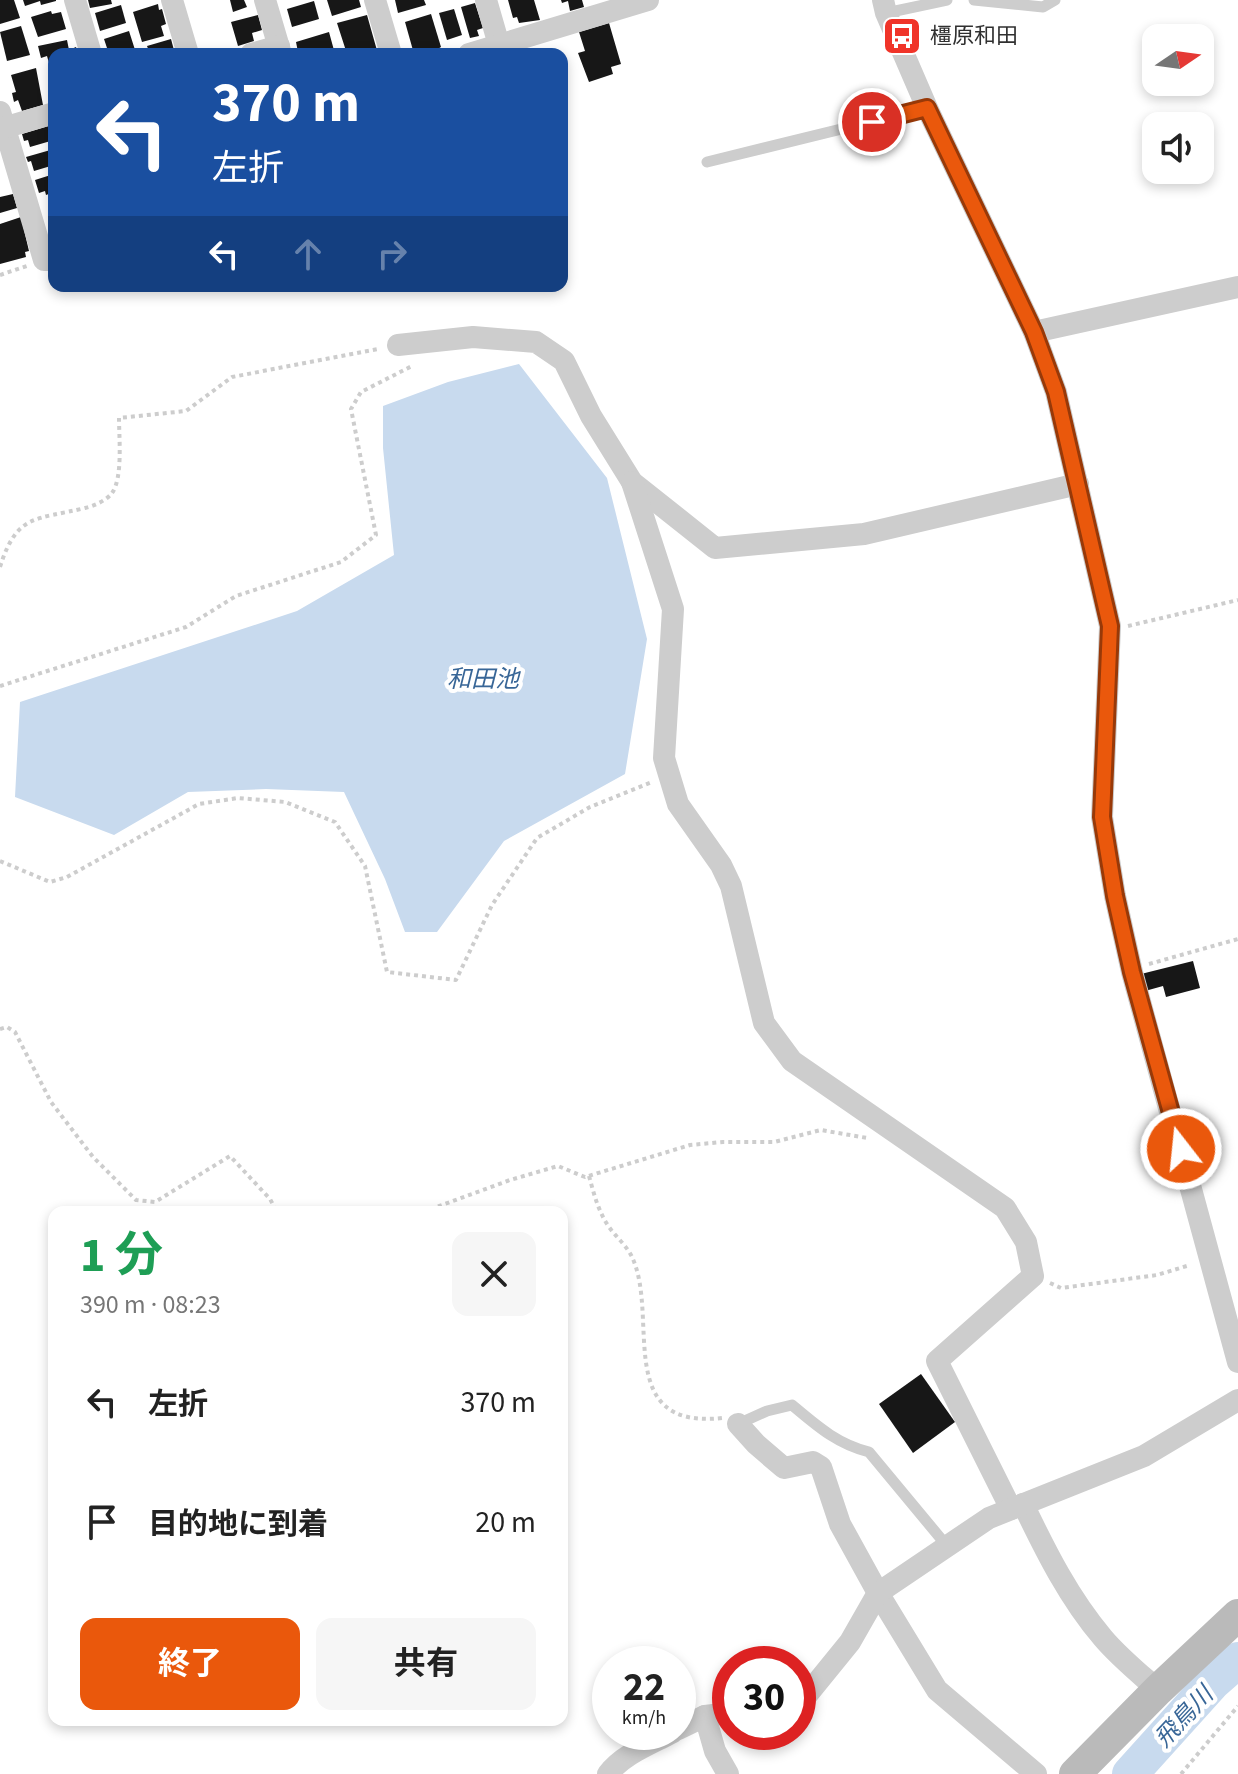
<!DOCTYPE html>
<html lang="ja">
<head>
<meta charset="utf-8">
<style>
	:root { --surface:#fff; --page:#f6f6f6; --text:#222; --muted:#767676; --accent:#ea580c }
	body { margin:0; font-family:"Source Sans 3","Noto Sans JP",sans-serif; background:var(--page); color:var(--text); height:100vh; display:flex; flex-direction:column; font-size:30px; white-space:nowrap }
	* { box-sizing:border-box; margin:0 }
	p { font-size:26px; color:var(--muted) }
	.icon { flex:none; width:44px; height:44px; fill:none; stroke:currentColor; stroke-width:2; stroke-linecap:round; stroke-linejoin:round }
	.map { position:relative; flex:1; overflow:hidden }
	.drawer { position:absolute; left:48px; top:1206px; width:520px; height:520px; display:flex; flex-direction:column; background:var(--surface); border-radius:16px; box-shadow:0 4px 12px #0003 }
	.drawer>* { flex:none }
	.top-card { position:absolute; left:48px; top:48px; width:520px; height:244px; border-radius:16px; box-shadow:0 4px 12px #0003; background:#1a4fa0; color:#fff; overflow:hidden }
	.needle { width:52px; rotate:77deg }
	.controls { position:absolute; left:1142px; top:24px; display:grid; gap:16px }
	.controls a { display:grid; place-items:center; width:72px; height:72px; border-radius:16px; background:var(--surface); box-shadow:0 4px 12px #0003; font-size:40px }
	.speed { position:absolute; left:592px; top:1646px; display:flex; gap:16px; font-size:40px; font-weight:700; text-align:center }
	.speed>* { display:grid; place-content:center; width:104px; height:104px; border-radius:50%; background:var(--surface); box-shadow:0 4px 12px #0003; line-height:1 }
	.speed small { font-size:20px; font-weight:400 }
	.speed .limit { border:12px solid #d22; background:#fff; color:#111 }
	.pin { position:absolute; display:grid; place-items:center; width:68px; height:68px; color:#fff; margin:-34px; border:4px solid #fff; border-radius:50%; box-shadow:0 2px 8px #0007 }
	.me { position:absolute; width:88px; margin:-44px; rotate:344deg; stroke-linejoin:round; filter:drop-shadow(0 0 6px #0008) }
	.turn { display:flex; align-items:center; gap:28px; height:168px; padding:0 32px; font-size:36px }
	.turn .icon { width:104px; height:104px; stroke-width:2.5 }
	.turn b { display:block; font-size:56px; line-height:68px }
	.lanes { display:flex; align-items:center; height:76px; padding:0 32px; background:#0003; justify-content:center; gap:40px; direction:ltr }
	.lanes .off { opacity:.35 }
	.round { display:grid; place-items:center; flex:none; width:84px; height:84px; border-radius:16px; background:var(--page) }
	.headline { display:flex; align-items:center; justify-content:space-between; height:136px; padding:0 32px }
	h1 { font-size:48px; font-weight:700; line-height:60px; color:#1e9e55 }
	.cta { display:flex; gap:16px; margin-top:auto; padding:16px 32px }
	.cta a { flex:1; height:92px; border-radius:16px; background:var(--accent); color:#fff; font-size:32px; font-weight:700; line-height:92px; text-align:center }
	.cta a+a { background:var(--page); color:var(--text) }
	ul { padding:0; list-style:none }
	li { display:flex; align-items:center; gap:24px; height:120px; padding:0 32px }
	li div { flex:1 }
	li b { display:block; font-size:30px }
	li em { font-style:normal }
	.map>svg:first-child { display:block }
	.water { fill:#c8daee }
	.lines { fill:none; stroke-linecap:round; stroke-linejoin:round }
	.river { stroke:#c8daee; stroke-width:36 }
	.building { fill:#171717 }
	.path { stroke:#cdcdcd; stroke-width:4; stroke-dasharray:4 4; stroke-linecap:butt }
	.lane { stroke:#cdcdcd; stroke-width:11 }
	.street { stroke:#cdcdcd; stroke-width:22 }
	.secondary { stroke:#bababa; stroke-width:32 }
	.route-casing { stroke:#983908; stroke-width:20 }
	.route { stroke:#ea580c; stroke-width:14 }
	.labels { text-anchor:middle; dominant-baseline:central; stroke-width:8; stroke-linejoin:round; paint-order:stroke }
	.poi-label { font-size:22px; fill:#303030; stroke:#fff; text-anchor:start }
	.water-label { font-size:24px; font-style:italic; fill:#386697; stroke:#fff }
</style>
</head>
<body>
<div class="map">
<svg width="1238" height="1774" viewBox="0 0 1238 1774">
	<rect width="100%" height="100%" fill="#fff"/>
	<polygon class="water" points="519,364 607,478 647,639 625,774 504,841 437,932 405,932 385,879 344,792 266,789 188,792 114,835 15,797 20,702 297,611 394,555 383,448 383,406 448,382"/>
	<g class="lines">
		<polyline class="river" points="1130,1774 1213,1682 1238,1660"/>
	</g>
	<g class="building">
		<polygon points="0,0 14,0 20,18 0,24"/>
		<polygon points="23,0 56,0 56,1 41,5 40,1 25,6"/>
		<polygon points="88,0 111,0 112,4 90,8"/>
		<polygon points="230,0 244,0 247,7 233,12"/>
		<polygon points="327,0 359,0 361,7 332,16"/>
		<polygon points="395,0 424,0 426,5 398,13"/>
		<polygon points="508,0 534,0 540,20 519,23 517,17 513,18"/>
		<polygon points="561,0 582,0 584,7 570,11 568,1 562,3"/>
		<polygon points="314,1 319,19 292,27 287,9"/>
		<polygon points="475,3 483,28 477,30 479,36 470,38 461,7"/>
		<polygon points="158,4 159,10 162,9 166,24 161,26 164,36 142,42 133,12"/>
		<polygon points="121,5 126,23 100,31 95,13"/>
		<polygon points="454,9 462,35 447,40 439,13"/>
		<polygon points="51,11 52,14 61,12 66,29 38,37 31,17"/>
		<polygon points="431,14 441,47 429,54 414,54 405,22"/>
		<polygon points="258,15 262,30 252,33 254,41 238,46 231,22"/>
		<polygon points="367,15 378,54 356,54 355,52 347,54 337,23"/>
		<polygon points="609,23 621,64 611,67 613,74 589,82 578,53 585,51 579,32"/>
		<polygon points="21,26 30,55 7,61 0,32"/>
		<polygon points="129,31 136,53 112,54 111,50 108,51 104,39"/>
		<polygon points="329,32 335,54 308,54 306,49 298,52 296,42"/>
		<polygon points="171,39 175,54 150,54 147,46"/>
		<polygon points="67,40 69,50 76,47 78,54 54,54 54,62 49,63 47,56 41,58 38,46"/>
		<polygon points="36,68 43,105 22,111 18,100 14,102 12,93 16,92 11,75"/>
		<polygon points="52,125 54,140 30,147 28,140 24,141 22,134"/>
		<polygon points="54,149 54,165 34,171 31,161 28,162 26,157"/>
		<polygon points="54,174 54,192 46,195 45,191 39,193 35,180"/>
		<polygon points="13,194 17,208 0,213 0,197"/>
		<polygon points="21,217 29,251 25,252 26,257 0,264 0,224"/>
		<polygon points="1193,961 1200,988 1166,997 1163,986 1145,991 1141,974"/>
		<polygon points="921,1374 955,1422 913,1453 879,1404"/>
	</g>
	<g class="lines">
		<g class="path">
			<polyline points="0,275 27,266"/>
			<path d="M0,567C17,513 36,520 85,508C94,506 107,500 112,493C123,478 119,437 119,418L186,411L232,377L378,349"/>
			<polyline points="1128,626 1238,600"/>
			<polyline points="0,686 186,627 236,596 341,562 376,535 351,409 361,392 412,366"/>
			<polyline points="0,861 50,882 67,877 199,804 238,798 285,802 335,822 365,866 387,972 456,980 492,905 537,838 590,807 652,782"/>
			<polyline points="1149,964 1238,939"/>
			<polyline points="0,1029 7,1027 15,1032 51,1102 93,1157 136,1200 155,1202 230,1156 270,1199 277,1212"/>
			<path d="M589,1176C594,1194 598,1211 609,1227C616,1237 627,1246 632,1257C660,1316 612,1430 722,1418"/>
			<polyline points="423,1212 510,1180 558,1166 585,1177 690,1145 723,1142 774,1142 821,1130 867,1138"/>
			<polyline points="1050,1283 1061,1288 1157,1275 1190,1265"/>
			<polyline points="1181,1774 1238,1706"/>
		</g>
		<g class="lane">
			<polyline points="974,0 1043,7 1055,0"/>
			<polyline points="886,13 947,0"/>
			<polyline points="707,162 927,108"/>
			<path d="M738,1424L767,1411L792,1405C817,1426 837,1444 869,1452L947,1546"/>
		</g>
		<g class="street">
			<polyline points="75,0 91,54"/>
			<polyline points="172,0 188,54"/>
			<polyline points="265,0 281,54"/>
			<polyline points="375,0 391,54"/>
			<polyline points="486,0 499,45"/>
			<polyline points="883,0 886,13 927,108 1034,332 1056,392 1110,626 1102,817 1115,896 1132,972 1238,1362"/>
			<polyline points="251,54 279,46"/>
			<polyline points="469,54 648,0"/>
			<polyline points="0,112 44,260 54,260"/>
			<polyline points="0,129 54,113"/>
			<polyline points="1034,332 1238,287"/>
			<polyline points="398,345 473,337 536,342 564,361 591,416 632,482 715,548 864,534 1078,484"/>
			<polyline points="632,482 673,609 664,758 678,804 721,865 731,886 764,1023 792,1061 1005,1208 1026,1242 1033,1276 937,1361 1011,1509"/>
			<polyline points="738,1424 756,1444 784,1468 813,1462 821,1467 840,1524 878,1593 937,1690 1036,1774"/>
			<path d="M1023,1504C1046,1552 1069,1598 1103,1638C1119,1657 1140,1674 1158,1690"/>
			<polyline points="798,1706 850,1642 878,1593 989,1518 1144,1456 1238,1400"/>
			<polyline points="705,1716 730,1713"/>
			<polyline points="678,1729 705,1716 715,1751 728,1774"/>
			<path d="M608,1774C623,1754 651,1744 673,1732"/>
		</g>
		<polyline class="secondary" points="1075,1774 1158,1690 1238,1615"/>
	</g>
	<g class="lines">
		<g class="route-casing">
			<polyline id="route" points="872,122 927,108 1034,332 1056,392 1110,626 1102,817 1115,896 1132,972 1181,1149"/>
		</g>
		<use href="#route" class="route"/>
	</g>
	<defs>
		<g id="bus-square" transform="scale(2)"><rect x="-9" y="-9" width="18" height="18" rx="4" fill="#f03429" stroke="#fff"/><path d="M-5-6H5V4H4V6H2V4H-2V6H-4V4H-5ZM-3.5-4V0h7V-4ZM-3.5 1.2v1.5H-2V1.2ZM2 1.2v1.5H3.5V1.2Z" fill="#fff"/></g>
	</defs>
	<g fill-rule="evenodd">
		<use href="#bus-square" x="902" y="36"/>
	</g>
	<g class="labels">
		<g class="poi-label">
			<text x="930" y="36">橿原和田</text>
		</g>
		<g class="water-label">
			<text x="483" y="679">和田池</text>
			<text transform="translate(1184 1717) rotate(-47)">飛鳥川</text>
		</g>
	</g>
</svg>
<div class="controls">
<a><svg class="needle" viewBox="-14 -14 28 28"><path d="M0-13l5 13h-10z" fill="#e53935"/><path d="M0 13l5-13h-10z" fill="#767676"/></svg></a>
<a><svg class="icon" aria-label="sound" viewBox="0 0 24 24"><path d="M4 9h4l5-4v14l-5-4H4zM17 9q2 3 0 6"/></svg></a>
</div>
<div class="speed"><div>22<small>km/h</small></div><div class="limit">30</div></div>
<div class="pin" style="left:872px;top:122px;background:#d93025"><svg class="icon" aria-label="arrive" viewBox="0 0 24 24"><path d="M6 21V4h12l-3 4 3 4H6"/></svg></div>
<svg class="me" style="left:1181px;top:1149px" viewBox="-20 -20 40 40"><circle r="17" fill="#ea580c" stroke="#fff" stroke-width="3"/><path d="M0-11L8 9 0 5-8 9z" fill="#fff"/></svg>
<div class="top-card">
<div class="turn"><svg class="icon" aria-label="left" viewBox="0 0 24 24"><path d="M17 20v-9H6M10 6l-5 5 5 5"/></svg><div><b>370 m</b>左折</div></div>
<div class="lanes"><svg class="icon" aria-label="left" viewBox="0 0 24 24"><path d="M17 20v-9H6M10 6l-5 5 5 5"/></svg><svg class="icon off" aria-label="ahead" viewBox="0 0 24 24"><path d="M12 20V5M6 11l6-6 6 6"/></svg><svg class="icon off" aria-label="right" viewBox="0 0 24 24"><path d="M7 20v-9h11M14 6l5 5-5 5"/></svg></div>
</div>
<section class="drawer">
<div class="headline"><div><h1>1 分</h1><p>390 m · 08:23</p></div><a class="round"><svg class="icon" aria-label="close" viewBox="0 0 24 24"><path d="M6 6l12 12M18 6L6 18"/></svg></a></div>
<ul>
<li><svg class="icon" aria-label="left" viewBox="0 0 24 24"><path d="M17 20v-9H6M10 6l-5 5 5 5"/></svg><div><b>左折</b></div><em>370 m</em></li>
<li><svg class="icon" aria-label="arrive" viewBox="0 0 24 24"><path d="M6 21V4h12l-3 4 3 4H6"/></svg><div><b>目的地に到着</b></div><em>20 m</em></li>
</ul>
<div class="cta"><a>終了</a><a>共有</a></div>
</section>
</div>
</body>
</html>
